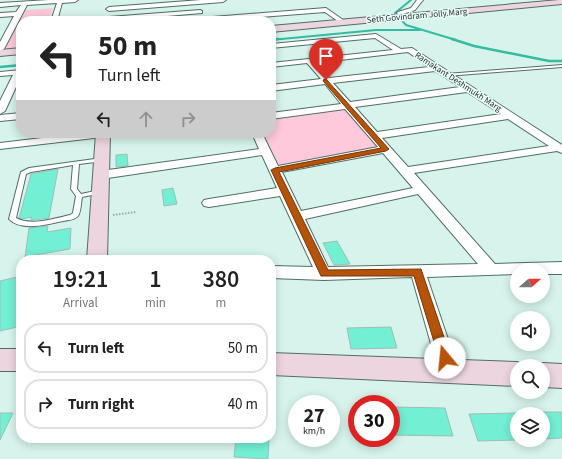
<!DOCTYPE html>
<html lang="en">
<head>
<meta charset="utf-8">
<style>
	:root { --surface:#fff; --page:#f2f2f2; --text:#222; --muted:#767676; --line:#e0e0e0 }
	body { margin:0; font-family:"Source Sans 3",sans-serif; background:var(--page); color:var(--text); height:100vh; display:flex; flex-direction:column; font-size:15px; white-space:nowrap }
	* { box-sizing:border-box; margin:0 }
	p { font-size:13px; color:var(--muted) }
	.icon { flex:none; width:22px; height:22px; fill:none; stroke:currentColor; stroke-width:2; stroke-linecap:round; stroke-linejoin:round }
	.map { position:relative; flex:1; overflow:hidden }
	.drawer { position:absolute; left:16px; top:255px; width:260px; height:188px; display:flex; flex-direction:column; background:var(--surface); border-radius:16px; box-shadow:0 2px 10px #0003 }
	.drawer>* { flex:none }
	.banner { position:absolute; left:16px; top:16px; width:260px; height:122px; border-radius:16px; box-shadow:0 2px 10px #0003; background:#fff; color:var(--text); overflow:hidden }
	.needle { width:26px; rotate:69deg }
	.controls { position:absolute; left:510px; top:263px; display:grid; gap:8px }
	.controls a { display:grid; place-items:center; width:40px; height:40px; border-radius:50%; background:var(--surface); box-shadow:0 2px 10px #0003; font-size:20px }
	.speed { position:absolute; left:288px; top:395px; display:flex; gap:8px; font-size:20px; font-weight:700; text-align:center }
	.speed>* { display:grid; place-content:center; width:52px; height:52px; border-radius:50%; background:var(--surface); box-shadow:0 2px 10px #0003; line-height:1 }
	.speed small { font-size:10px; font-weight:400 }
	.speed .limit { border:6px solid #d22; background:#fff; color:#111 }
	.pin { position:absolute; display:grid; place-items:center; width:34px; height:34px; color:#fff; margin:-41px -17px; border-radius:50% 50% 50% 0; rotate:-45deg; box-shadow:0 0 4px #0007 }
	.pin .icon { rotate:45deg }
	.me { position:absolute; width:44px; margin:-22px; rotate:343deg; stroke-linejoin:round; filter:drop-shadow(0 0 3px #0008) }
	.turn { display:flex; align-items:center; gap:14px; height:84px; padding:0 16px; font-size:18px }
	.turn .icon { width:52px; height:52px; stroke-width:2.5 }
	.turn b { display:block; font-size:28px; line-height:34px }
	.lanes { display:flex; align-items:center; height:38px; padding:0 16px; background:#0003; justify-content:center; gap:20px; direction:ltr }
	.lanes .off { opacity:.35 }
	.eta { display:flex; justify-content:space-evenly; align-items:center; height:68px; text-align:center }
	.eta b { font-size:24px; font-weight:600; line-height:28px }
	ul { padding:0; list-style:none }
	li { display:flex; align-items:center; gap:12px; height:50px; margin:0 8px 6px; padding:0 8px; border:2px solid var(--line); border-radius:16px }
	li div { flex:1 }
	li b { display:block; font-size:15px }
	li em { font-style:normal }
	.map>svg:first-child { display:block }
	.green { fill:#fecadb }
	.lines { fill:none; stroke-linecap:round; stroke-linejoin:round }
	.stream-far1 { stroke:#36baa1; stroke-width:2 }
	.stream { stroke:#36baa1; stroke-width:2.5 }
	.building { fill:#73efd4; stroke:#a1bdb6 }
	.lane-casing { stroke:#536d66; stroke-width:2 }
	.street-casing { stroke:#536d66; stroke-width:2 }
	.secondary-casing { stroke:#536d66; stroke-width:2 }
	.path { stroke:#94aba5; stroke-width:2; stroke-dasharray:1.5 1.5; stroke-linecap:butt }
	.lane { fill:#fff; fill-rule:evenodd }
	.street { fill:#fff; fill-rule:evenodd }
	.secondary { fill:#ecd5de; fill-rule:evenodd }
	.route { fill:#b45309; stroke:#753606 }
	.labels { text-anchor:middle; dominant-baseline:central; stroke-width:3; stroke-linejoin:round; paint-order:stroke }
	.far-street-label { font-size:9px; fill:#26312e; stroke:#ecfef9 }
</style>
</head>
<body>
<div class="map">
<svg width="562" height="459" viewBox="0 0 562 459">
	<rect width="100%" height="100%" fill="#d6f4eb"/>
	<g class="green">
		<polygon points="53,8 48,21 21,21 21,48 3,49 25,10"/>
		<polygon points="347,105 386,149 275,170 257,133 271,133 271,116"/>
	</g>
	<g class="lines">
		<g class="stream-far1">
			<polyline points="411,0 395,13 406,25 456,40"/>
			<polyline points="271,40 376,30 420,30"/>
		</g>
		<g class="stream">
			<polyline points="452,39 474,46 549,61 562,61"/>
			<polyline points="271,40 278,39"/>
			<polyline points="0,67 21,65"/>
		</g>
	</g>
	<g class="building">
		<polygon points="127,154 128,166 116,167 116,155"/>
		<polygon points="58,169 49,218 35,220 31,220 31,217 22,219 19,218 31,174"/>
		<polygon points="173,188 177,204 164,206 162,190"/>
		<polygon points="48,226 47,232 71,228 70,249 25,257 29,228"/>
		<polygon points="337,241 350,264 334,265 323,243"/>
		<polygon points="21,276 21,326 0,331 0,281"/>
		<polygon points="391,327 397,348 351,349 347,328"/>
		<polygon points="391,407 445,408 453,436 391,435"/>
		<polygon points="543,412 562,412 562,438 543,439"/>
		<polygon points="0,413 13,413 0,440"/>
		<polygon points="517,413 517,440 478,441 469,414"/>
		<polygon points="236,438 269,438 268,459 234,457"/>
	</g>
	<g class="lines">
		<g class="lane-casing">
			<g id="lane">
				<polygon points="562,65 562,67 446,76 444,75 446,74"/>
				<path d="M102,158L105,160L104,161L79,164L77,189L81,194L100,190L103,192L102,193L82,197C81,202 81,212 78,216C75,220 68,220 63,221C48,224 22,232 9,219L21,172L29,168ZM73,165L71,189L76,196L73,213L70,215C53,219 31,226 16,218L26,174L31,172Z"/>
			</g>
		</g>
		<g class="street-casing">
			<g id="street">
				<polygon points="49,0 78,0 75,2 62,3 57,21 51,21 57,3 27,5 4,49 0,51 0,42 14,16 0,17 0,13 16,12 21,5 0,7 0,3"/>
				<polygon points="201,0 226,0 223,2 109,11 106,9 109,7"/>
				<polygon points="417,0 423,0 415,10 403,14 408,19 407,20 400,18 397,13 398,12 411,8"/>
				<polygon points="326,8 346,22 346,24 342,24 325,12 211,21 184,21 187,19"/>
				<polygon points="200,10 202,11 202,13 109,21 106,19 109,17"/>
				<path d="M376,34L401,49L412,48L562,145V153L557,151L414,173L495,264L562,262V274H543V270H517V274L427,277L459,372L456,378L449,381L442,378L439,372L412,277L324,280L271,278V266L313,267L280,196L209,207L204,206L202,203L204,200L209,199L277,188L262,155L101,179L97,178L95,175L97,172L101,171L259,149L252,133H262L278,166L378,147L345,109L271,119V113L341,104L325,84L271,91V85L321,79L307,63L271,67V63L393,50L375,38L271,48V44ZM408,52L429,67L329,78L315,63ZM435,71L460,87L350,102L333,83ZM467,92L501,114L377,132L355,107ZM508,119L549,146L408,167L382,138ZM383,153L413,188L301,211L282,172ZM418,194L478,264L328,267L305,219Z"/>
				<polygon points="21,70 21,76 5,111 0,114 0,101 13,75 0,76 0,72"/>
				<polygon points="21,113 21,119 0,121 0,115"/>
				<polygon points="84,133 116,133 111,136 0,149 0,143"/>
			</g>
		</g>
		<g class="secondary-casing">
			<g id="secondary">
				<polygon points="559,0 562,0 562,4 271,32 271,26"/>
				<polygon points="21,48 21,54 0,56 0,50"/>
				<polygon points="96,133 110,133 107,260 87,260"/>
				<rect x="0" y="349" width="21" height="22"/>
				<polygon points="271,353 517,362 526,366 517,366 517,386 271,375"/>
				<polygon points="543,363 562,364 562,388 543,387 543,366 535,366"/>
			</g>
		</g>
		<polyline class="path" points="113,215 136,212"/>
		<use href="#lane" class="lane"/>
		<use href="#street" class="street"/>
		<use href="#secondary" class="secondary"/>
	</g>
	<polygon class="route" points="326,79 389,149 386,151 279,172 328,270 421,269 451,358 449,362 445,363 440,362 439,358 414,276 321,276 271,170 275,168 381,148 324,82 323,80"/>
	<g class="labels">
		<g class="far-street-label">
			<text transform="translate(417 16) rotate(-5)">Seth Govindram Jolly Marg</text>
			<text transform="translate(458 82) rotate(33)">Ramakant Deshmukh Marg</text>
		</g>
	</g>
</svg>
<div class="controls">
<a><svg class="needle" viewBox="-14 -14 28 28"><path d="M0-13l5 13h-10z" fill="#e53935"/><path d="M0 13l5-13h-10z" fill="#767676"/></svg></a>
<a><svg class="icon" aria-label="sound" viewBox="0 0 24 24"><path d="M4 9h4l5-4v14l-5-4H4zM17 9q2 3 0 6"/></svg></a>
<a><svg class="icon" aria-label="search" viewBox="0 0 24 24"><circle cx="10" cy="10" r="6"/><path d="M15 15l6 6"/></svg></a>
<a><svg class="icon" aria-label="layers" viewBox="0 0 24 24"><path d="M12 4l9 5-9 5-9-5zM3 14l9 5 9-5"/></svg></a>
</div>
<div class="speed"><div>27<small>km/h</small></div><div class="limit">30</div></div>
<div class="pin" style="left:326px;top:80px;background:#d93025"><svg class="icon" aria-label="arrive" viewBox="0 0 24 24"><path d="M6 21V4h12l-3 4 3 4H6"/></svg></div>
<svg class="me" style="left:445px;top:358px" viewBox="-20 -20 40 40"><circle r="19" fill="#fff"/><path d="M0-13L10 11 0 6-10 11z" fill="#b45309"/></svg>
<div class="banner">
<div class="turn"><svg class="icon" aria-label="left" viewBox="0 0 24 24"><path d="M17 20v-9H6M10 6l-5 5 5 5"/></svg><div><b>50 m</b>Turn left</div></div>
<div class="lanes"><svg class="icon" aria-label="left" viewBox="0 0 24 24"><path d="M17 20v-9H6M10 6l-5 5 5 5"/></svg><svg class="icon off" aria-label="ahead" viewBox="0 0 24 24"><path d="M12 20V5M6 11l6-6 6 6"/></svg><svg class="icon off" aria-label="right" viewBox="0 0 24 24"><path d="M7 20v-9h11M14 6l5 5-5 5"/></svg></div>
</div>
<section class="drawer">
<div class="eta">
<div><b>19:21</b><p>Arrival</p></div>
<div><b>1</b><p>min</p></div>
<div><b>380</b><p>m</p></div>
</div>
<ul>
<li><svg class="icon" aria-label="left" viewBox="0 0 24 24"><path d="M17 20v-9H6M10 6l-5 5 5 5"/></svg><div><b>Turn left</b></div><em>50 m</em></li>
<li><svg class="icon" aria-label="right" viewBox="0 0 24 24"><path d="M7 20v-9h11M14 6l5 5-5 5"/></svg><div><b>Turn right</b></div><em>40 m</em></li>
</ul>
</section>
</div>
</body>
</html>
